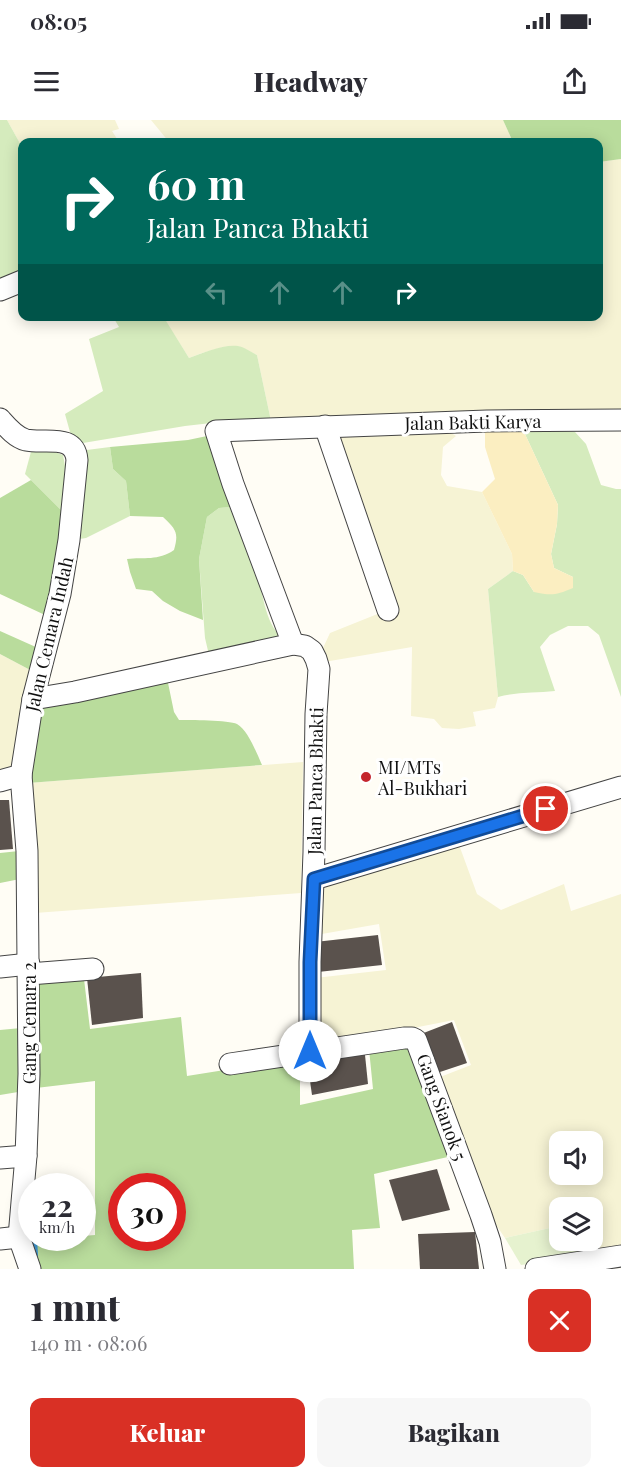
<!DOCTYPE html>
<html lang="id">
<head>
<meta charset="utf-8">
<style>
	:root { --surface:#fff; --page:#f7f7f7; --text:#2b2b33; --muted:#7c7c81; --accent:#d93025 }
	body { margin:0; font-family:"Playfair Display",serif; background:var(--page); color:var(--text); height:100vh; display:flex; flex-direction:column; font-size:22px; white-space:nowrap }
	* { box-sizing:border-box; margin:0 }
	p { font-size:20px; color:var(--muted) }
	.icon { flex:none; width:33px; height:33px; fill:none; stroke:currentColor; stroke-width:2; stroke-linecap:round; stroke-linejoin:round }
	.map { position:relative; height:1149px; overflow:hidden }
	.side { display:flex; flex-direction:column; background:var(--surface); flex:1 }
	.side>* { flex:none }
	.hud { position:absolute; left:18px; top:18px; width:585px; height:183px; border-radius:12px; box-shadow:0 3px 15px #0003; background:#00695c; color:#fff; overflow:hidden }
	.buttons { position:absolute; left:549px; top:1011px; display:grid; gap:12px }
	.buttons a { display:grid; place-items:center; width:54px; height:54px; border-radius:12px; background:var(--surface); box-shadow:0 3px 15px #0003; font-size:30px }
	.speed { position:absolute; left:18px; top:1053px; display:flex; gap:12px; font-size:30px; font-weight:700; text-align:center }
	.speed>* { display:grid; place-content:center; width:78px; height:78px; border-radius:50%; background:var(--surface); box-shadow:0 3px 15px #0003; line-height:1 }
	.speed small { font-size:15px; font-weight:400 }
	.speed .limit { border:9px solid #d22; background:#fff; color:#111 }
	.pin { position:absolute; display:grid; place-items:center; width:51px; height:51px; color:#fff; margin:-26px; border:3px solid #fff; border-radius:50%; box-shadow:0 2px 6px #0007 }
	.me { position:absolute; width:66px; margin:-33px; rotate:0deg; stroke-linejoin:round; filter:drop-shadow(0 0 4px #0008) }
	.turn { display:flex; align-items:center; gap:21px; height:126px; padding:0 30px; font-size:27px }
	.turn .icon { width:78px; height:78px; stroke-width:2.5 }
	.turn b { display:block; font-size:42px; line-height:51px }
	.lanes { display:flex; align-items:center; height:57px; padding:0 30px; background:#0003; justify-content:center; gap:30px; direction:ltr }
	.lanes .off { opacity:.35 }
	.round { display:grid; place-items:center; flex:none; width:63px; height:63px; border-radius:12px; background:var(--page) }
	.headline { display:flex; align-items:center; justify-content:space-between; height:102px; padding:0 30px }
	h1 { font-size:36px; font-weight:800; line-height:45px }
	.button { display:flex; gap:12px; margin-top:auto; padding:12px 30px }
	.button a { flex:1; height:69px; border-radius:12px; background:var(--accent); color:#fff; font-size:24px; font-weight:800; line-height:69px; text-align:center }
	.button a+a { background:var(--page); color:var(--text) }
	.status { display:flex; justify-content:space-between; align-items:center; height:42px; padding:0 30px; background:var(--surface); direction:ltr }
	.status svg { height:16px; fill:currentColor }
	header { display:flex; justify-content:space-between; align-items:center; height:78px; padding:0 30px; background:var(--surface); font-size:27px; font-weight:800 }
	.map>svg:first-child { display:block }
	.farmland { fill:#f6f3d4; fill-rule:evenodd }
	.green { fill:#d5ebbd }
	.forest { fill:#b9dc9c; fill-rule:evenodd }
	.sand { fill:#fbeec1 }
	.pitch { fill:#e6f2cf }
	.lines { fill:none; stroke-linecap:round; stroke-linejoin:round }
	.stream { stroke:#3f96cf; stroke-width:6 }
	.building { fill:#5a524d }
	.minor-casing { stroke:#444; stroke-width:23 }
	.minor { stroke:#fff; stroke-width:21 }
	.route-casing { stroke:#114b97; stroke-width:15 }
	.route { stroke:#1a73e8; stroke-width:10 }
	.poi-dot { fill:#c4262e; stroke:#fff; stroke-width:2 }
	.labels { text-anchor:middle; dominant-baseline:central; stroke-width:6; stroke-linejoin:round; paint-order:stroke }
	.street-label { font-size:18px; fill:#111; stroke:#fff }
	.poi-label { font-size:18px; fill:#111; stroke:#fff; text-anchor:start }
</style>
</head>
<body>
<div class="status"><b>08:05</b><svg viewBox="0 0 49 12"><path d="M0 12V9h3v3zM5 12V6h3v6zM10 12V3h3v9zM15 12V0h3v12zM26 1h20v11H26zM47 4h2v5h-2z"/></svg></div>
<header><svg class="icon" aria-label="menu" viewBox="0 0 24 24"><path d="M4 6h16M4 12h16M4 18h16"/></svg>Headway<svg class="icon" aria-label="share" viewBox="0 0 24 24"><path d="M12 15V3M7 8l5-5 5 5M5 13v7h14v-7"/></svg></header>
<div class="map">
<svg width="621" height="1149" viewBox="0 0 621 1149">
	<rect width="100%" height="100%" fill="#fffdf5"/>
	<g class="farmland">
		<polygon points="7,0 115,0 119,9 112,11 119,22 22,22 22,27"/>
		<polygon points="151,0 503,0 513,22 169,22"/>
		<polygon points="621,39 621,294 271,301 257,235 238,226 224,227 202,233 189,238 163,197 598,196 599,42"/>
		<polygon points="448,311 456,316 443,327 441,355 447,366 482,372 512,434 513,451 488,469 498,577 495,588 473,592 476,606 459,609 442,608 434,599 411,596 412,527 324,542 323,528 330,513 395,487 335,314"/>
		<polygon points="0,534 34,552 19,643 0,650"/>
		<polygon points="303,642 301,773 35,793 28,663"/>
		<path d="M458,722L477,774L501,790L564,764L571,791L621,774V1129L598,1133L595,1100H593L592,1088H560L559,1106L505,1118L490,1096L435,959L471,945L454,900L403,910L316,924L315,858L386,850L379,804L316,815L323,770L333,759ZM560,1022H592V1054H560Z"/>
	</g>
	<g class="green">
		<polygon points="0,0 7,0 22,27 22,155 0,164"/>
		<path d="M163,196L189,238C202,233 224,224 238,226C244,227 251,232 257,235L271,301L220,302L185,306L77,324L70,312L65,294L103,271L89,219L119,207L113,197Z"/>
		<path d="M546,309L575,312L586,324L601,365L616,369H621V577L599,515L588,506H568L550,515L540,527L555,571C536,573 516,572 498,577L488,469L513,451L523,455L534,472L573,457L554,448L551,434L557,404L558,385L524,312Z"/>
		<polygon points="110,327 113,349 126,361 130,396 86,418 73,420 79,331"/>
		<polygon points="32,328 55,332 63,335 65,346 62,391 25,354"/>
		<path d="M231,387C239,408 248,428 255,448C263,468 264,504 282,517L209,535L205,518L199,439L207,397L219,388Z"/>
	</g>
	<g class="forest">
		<polygon points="503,0 621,0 621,39 599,42 598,22 513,22"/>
		<path d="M207,316L231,387L219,388L207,397L199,439L203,500L180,491L163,481L152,471L136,469L130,452L127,439C144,437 158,441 174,430C179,413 176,409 163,397L130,396L126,361L113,349L110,327L188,320Z"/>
		<polygon points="31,360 62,391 56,448 45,495 0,474 0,378"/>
		<polygon points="0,511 38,528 34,552 0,534"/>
		<path d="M167,558L174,592L179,600C189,600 229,600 237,604C248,610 257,634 262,645L28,663L39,585Z"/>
		<polygon points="19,731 20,759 0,763 0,733"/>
		<path d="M84,859L90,909L181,897L187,956L300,938V985L373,969L369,929L410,923L452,1036L374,1054L380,1108L352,1110L354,1149H34L29,1118H82L83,1116L95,1115V961L36,968L34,860ZM122,1066H172V1118H122Z"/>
		<polygon points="21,908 18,972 0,975 0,910"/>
	</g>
	<path class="sand" d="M513,309L524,312L558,385L557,404L551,434L554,448L573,457V468C556,475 552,476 534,472L523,455L513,451L512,434L482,372L495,359L485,327V312Z"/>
	<polygon class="pitch" points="595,1099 598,1133 521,1145 505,1118 559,1106 560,1120 592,1120 593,1100"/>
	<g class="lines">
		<polyline class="stream" points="34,1118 35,1135"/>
	</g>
	<g class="building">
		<polygon points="0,680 9,680 13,729 0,730"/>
		<polygon points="378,815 382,845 318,852 315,822"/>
		<polygon points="141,853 143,898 92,905 87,858"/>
		<polygon points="452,902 467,943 434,954 421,914"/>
		<polygon points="365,935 368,964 312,975 307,940 337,936"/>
		<polygon points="437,1049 450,1090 402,1101 389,1060"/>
		<polygon points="475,1112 479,1149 420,1149 418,1114"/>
	</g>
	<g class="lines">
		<g class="minor-casing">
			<g id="minor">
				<polyline points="0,170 22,161"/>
				<path d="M0,299C7,307 15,317 26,320C45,324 75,313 77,340L69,420L60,474L33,579L21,655L0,661"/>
				<polyline points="325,306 388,490"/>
				<polyline points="293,524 233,364 216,311 487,301 621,300"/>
				<polyline points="33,579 75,572 293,524 305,526 312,531 316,539 319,549 316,594 314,732 310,842 310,931"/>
				<polyline points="21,655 27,731 29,954 26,1036 19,1117 30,1149"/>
				<polyline points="314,759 621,667"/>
				<polyline points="0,847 29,844"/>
				<polyline points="29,854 93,849"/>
				<polyline points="230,944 404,918 412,918 416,920 481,1095 490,1122 495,1149"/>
				<polyline points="0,1038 26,1036"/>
				<polyline points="0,1119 19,1117"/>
				<polyline points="536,1149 621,1136"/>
			</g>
		</g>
		<use href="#minor" class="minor"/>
	</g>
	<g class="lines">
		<g class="route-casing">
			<polyline id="route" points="310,931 310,842 314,759 546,689"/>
		</g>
		<use href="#route" class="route"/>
	</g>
	<circle class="poi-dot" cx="366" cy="657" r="6"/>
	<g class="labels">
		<g class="street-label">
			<text transform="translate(473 302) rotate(-1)">Jalan Bakti Karya</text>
			<text transform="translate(49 514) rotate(-77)">Jalan Cemara Indah</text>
			<text transform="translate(315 661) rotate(-89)">Jalan Panca Bhakti</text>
			<text transform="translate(29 903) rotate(-90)">Gang Cemara 2</text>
			<text transform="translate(442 987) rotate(70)">Gang Sianok 5</text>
		</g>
		<g class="poi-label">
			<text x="378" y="647">MI/MTs<tspan x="378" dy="21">Al-Bukhari</tspan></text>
		</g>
	</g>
</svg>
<div class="buttons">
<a><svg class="icon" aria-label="sound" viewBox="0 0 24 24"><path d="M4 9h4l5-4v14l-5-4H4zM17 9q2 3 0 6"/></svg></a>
<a><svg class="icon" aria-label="layers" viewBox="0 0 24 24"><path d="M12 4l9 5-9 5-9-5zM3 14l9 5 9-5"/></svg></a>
</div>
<div class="speed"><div>22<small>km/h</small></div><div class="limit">30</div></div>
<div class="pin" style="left:546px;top:689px;background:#d93025"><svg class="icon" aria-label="arrive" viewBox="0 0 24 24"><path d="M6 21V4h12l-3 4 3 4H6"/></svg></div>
<svg class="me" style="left:310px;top:931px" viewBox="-20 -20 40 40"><circle r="19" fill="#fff"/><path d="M0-13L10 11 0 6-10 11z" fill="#1a73e8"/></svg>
<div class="hud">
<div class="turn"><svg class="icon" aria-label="right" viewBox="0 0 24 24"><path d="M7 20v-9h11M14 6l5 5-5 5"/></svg><div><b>60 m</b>Jalan Panca Bhakti</div></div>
<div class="lanes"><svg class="icon off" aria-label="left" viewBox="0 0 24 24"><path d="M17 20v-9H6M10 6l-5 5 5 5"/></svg><svg class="icon off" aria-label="ahead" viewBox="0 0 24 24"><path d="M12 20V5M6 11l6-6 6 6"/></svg><svg class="icon off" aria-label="ahead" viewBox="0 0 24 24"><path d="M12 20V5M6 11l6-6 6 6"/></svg><svg class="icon" aria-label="right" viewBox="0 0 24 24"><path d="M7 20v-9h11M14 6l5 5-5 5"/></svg></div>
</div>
</div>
<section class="side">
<div class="headline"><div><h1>1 mnt</h1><p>140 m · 08:06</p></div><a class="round" style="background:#d93025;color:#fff"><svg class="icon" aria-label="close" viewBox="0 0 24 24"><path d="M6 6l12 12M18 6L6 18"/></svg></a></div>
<div class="button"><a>Keluar</a><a>Bagikan</a></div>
</section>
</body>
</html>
